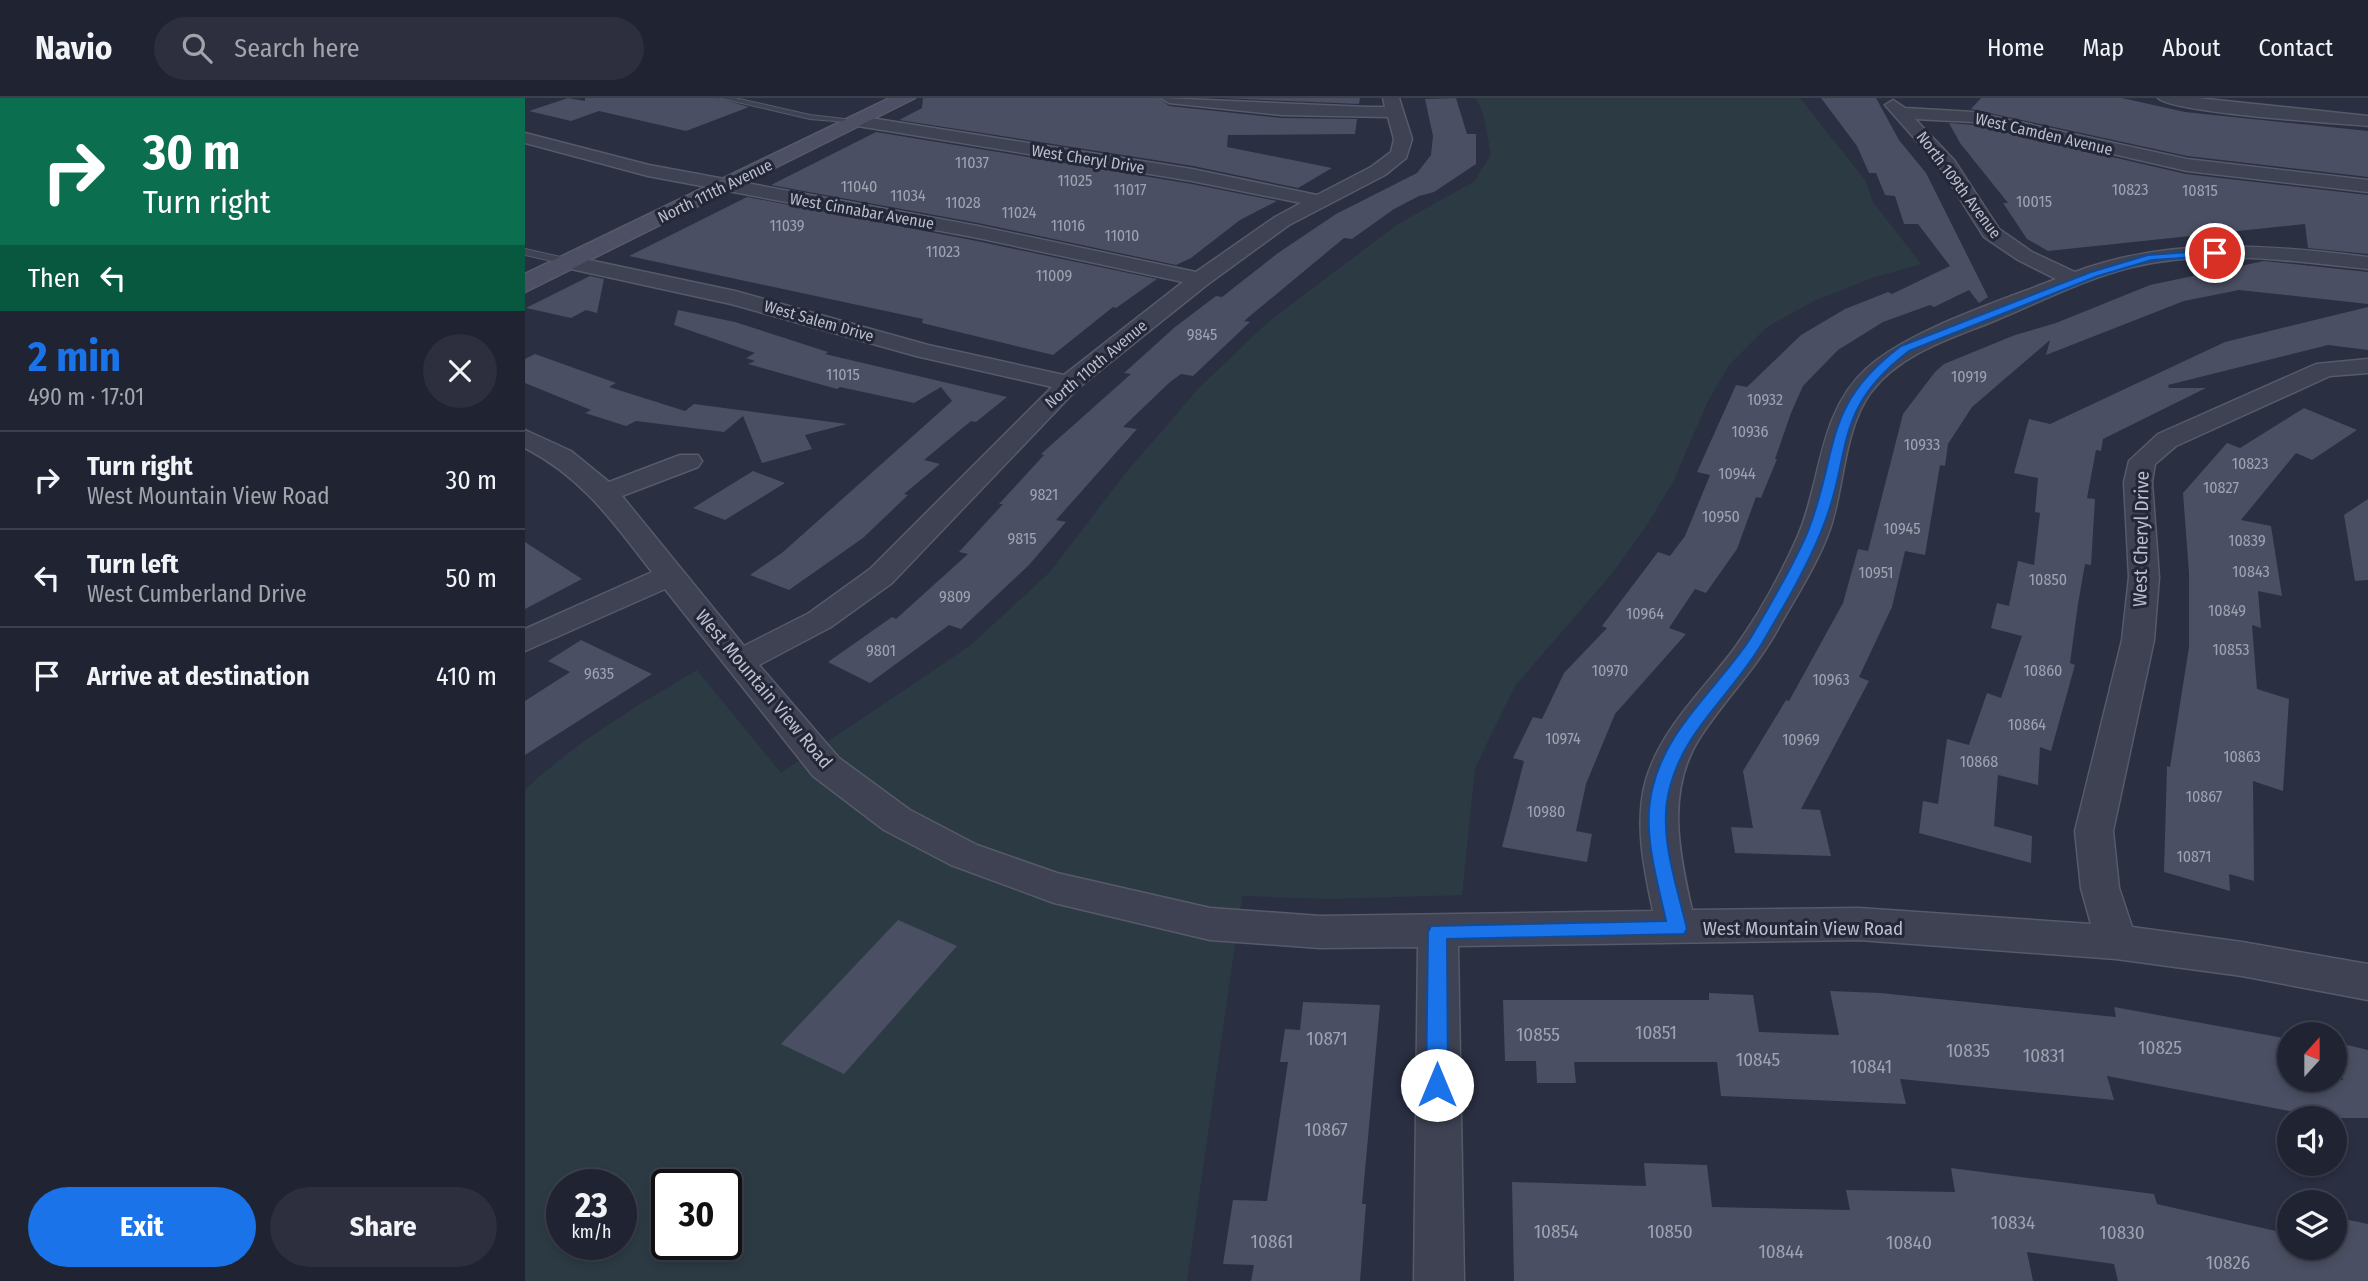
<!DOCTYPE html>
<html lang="en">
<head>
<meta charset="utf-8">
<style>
	:root { --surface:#202332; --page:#2d2f3e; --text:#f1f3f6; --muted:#a2a4ac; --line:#3d404d; --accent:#1a73e8 }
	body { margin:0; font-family:"Fira Sans Condensed",sans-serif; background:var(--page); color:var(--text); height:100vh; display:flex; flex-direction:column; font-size:26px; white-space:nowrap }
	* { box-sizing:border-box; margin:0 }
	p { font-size:23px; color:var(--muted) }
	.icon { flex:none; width:38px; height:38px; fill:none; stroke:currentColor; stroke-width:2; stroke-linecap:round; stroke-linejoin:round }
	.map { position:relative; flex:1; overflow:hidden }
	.panel { display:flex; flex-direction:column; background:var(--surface); width:525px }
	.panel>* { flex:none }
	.top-card { background:#0b6e4f; color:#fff; overflow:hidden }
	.needle { width:46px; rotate:21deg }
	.tools { position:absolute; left:1752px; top:924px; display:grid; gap:14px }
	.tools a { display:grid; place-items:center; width:70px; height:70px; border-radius:50%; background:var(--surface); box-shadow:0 4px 10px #0003,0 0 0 2px var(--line); font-size:35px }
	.speed { position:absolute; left:21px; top:1071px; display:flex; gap:14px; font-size:35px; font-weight:700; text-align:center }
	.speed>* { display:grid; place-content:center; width:91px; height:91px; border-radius:50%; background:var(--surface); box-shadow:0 4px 10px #0003,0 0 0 2px var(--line); line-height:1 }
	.speed small { font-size:18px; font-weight:400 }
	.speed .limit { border:4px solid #111; border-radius:10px; background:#fff; color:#111 }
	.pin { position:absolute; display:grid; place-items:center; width:60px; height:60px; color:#fff; margin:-30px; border:4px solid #fff; border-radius:50%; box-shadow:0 2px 7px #0007 }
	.me { position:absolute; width:77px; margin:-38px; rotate:0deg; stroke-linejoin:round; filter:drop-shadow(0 0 5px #0008) }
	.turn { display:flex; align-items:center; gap:24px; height:147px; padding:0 28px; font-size:32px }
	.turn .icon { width:91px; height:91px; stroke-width:2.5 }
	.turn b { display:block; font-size:49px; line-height:60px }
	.then { display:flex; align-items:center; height:66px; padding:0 28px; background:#0003; gap:14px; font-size:26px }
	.round { display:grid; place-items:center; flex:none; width:74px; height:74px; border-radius:37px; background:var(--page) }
	.overview { display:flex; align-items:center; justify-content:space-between; height:119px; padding:0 28px }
	h1 { font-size:42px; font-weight:700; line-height:52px; color:var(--accent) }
	.action { display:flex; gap:14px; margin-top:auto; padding:14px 28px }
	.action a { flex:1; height:80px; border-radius:42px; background:var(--accent); color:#fff; font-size:28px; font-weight:700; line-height:80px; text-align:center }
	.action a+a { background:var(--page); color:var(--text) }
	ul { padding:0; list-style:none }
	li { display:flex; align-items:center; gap:21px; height:98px; padding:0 28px; border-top:2px solid var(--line) }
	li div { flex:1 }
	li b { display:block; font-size:26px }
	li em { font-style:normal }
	header { display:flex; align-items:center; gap:42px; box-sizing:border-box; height:98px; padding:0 35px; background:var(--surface); border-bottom:2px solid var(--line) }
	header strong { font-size:33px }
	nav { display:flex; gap:38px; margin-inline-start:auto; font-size:24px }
	.search { width:490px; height:63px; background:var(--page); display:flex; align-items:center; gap:18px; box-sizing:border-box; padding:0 24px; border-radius:38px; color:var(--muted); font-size:26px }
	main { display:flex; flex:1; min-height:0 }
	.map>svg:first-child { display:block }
	.green { fill:#2c3b43; fill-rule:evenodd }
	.building { fill:#4a4f63 }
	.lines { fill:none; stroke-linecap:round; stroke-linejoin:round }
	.lane-casing { stroke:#565a69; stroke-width:2 }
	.street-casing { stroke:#565a69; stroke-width:3 }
	.secondary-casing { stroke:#565a69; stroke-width:3 }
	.lane { fill:#3e4252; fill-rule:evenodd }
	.street { fill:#3e4252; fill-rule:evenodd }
	.secondary { fill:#4d5064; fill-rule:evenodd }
	.route { fill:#1a73e8; stroke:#114b97; stroke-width:2 }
	.labels { text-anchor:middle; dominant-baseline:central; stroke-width:6; stroke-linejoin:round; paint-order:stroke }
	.far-street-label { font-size:16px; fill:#bbbecb; stroke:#232737 }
	.number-label { font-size:16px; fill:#9fa2b1 }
	.street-label { font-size:19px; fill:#bbbecb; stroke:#232737 }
	.near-number-label { font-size:19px; fill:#9fa2b1 }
</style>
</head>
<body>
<header>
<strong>Navio</strong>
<div class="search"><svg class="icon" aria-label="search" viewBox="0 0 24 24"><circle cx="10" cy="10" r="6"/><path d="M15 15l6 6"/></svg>Search here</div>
<nav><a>Home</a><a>Map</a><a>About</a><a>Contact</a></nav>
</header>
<main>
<section class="panel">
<div class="top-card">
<div class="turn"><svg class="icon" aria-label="right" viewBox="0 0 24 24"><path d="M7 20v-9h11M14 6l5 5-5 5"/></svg><div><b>30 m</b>Turn right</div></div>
<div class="then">Then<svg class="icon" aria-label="left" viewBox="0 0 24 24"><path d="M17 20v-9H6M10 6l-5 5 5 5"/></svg></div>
</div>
<div class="overview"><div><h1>2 min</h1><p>490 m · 17:01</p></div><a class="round"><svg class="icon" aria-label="close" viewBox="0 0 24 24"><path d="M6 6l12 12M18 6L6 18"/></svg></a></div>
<ul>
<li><svg class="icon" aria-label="right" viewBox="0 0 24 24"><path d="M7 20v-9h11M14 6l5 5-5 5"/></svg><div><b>Turn right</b><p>West Mountain View Road</p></div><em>30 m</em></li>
<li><svg class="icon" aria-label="left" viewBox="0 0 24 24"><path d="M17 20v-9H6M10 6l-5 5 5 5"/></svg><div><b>Turn left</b><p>West Cumberland Drive</p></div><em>50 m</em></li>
<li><svg class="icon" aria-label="arrive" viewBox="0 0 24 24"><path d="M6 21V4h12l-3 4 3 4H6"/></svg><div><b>Arrive at destination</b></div><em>410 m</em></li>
</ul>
<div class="action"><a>Exit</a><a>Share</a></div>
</section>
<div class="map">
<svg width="1843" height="1183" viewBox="0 0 1843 1183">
	<rect width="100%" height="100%" fill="#2a2f42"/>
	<path class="green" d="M951,0H1275L1340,82L1348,104L1396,166L1347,180L1289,203L1242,229L1204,267L1182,305L1148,384L1123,425L1089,473L990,588L950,670L937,797L804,801L717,798L662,1183H0V692C51,643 112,608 172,572L256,675L446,547L525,474L599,377L673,291L743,224L873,126L950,83L966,56L958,15ZM37,1087H96V1146H37ZM142,1087H201V1146H142Z"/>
	<g class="building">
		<polygon points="43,0 60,3 60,0 192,0 224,9 161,33 74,13 46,23 4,13"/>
		<polygon points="398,0 634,0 644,8 757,20 832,21 830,36 703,37 702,49 807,70 773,90 668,68 374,22 397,10"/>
		<polygon points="696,0 835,0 834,6"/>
		<polygon points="931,0 942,36 951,36 951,66 909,94 894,98 869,111 827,141 819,140 719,223 725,224 668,278 656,276 645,284 598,329 612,331 531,422 541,424 504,467 436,531 424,527 345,585 303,564 367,519 371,521 443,456 434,454 478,406 474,406 519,357 516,356 606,276 599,275 650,229 691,198 697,199 753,155 811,116 892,75 906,57 908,38 900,1"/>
		<polygon points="1296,0 1351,0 1374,42 1401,75 1463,199 1454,205 1444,192 1409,209 1405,207 1358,224 1313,252 1278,288 1266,315 1250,361 1252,361 1236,400 1231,399 1212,451 1181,495 1170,491 1144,530 1161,536 1090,616 1061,686 1051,733 1067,736 1062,764 977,749 999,663 988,660 1008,619 1017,621 1039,575 1082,530 1077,528 1133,454 1145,458 1160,438 1185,377 1172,374 1211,287 1222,289 1276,237 1320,211 1363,194 1367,196 1425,168 1393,126 1379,126 1370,98 1360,97 1351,75 1344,75 1332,48"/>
		<polygon points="1456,0 1597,0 1660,14 1843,33 1843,79 1662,58 1446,11"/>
		<polygon points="1424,25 1448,27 1661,76 1843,97 1843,156 1783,150 1780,126 1523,153 1502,141 1478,105 1483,105 1435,45"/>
		<polygon points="351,34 667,86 752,103 715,122 666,160 651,167 453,125 246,87"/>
		<polygon points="222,99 452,143 632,181 591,210 588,209 528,257 397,225 398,221 104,158"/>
		<polygon points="1739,163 1843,174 1843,206 1714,192 1659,203 1521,257 1525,242 1447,309 1423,346 1420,368 1415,367 1400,457 1380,453 1367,509 1334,579 1344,583 1276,711 1295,712 1306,758 1210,755 1206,729 1228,730 1218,673 1261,602 1264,603 1318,505 1333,451 1343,453 1378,316 1410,274 1419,266 1490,237 1531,225 1625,187"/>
		<polygon points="65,178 79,181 72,215 61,212 46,220 1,210"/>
		<polygon points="1843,209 1843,252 1803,247 1643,287 1644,290 1681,290 1578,341 1576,353 1571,352 1562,400 1570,401 1566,467 1560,466 1553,506 1545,565 1550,567 1526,653 1515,649 1513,687 1473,677 1469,728 1507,738 1506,765 1394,735 1398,703 1413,706 1422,641 1444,647 1462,595 1476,600 1497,538 1466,530 1472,505 1484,508 1493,463 1509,467 1515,415 1510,414 1513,380 1489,375 1504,321 1525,326 1700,244"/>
		<polygon points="153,212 210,224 303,254 300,256 482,299 451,324 446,323 399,362 415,366 379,396 383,397 338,440 264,492 225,477 258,454 427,303 416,289 389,305 315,289 312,291 223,266 230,263 221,260 230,255 149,227"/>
		<polygon points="10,256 91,285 84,289 160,313 169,306 322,326 280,337 287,351 237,365 218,318 199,334 111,323 101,328 60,315 66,312 0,285 0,261"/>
		<polygon points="1779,310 1832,332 1787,362 1771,355 1716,422 1746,428 1757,498 1733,493 1736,530 1727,527 1732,591 1764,601 1758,693 1728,683 1729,783 1704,776 1705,793 1639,774 1642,668 1645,669 1664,549 1664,475 1658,395 1702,345 1715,350"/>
		<polygon points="228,373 260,385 200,422 168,410"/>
		<polygon points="1843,401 1843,482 1830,483 1819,417"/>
		<polygon points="0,444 57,481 0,511"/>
		<polygon points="56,542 127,576 0,657 0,603 45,574 23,563"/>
		<polygon points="373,822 432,848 319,976 256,946"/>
		<polygon points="1305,893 1355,895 1591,919 1589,909 1764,941 1764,982 1818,982 1810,944 1843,952 1843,1020 1800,1020 1582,978 1589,1002 1375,981 1381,1006 1196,998 1192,964 1049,964 1051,985 1012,985 1011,963 980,963 978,902 1184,902 1184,895 1228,897 1234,934 1314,937"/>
		<polygon points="778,904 855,907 837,1106 841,1106 835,1183 726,1183 729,1167 698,1166 708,1102 742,1103 763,964 755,964 760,931 775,932"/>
		<polygon points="1119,1065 1182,1067 1187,1109 1325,1112 1321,1092 1430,1094 1426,1070 1629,1096 1632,1106 1764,1136 1764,1150 1810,1150 1810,1119 1843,1126 1843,1183 1593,1183 1589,1166 1502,1154 1508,1183 989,1183 987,1084 1121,1088"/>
	</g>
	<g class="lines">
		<g class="lane-casing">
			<g id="lane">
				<polygon points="195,0 210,0 285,17 337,23 333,25 285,21"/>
				<polygon points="0,151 49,162 50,164 45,167 0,157"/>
			</g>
		</g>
		<g class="street-casing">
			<g id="street">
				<path d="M636,0L842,9H860L858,0H874L887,41L881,60L860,77L764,127L683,186L553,290L367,485L306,529L234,567L314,660L385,712L452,747L532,775L685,810L795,818L1128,813C1119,771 1109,724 1121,682C1137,629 1177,594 1209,551C1233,518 1255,478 1272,440C1297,384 1292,316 1341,271C1383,232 1476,203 1531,181L1493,162L1459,139L1415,69L1360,7L1368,2L1380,10L1448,14L1662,61L1843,82V94L1662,73L1448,24L1390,21L1429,62L1474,131L1507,154L1550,174C1646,138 1744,147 1843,159V171C1766,163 1684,150 1607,169C1559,181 1515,204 1469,223C1425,241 1376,255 1346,294C1318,333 1320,387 1305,431C1293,465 1272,497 1254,529C1232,570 1199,602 1174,641C1141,693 1154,756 1167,812L1334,810L1566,826L1556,790L1550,733L1597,542L1604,479L1599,384L1604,363L1633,336L1791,266L1843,261V275L1805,278L1651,348L1630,366L1627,384L1634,479L1629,542L1588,733L1594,790L1607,829L1717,844L1843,866V902L1717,878L1591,861L1334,842L933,848L939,1183H889L893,849L795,850L685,842L529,805L426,767L359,732L288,678L140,491L0,553V531L127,474C88,424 58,380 0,350V332L46,353L84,384L155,357H173L177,363L173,369L97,398L219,548L284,515L345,471L527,289L391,258L206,206L37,169L34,164L37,159L45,158L210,193L403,247L539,277L658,184L453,140L123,78L0,45V35L124,67L453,128L671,174L750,119L776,105L667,83L333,28L324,23L333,18L667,71L792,97L846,69L866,54L869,41L863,19L757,17L644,5Z"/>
				<path d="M1633,0H1672L1843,18V28C1812,25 1647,15 1633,0Z"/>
			</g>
		</g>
		<g class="secondary-casing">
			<polygon id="secondary" points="365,0 390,0 0,194 0,176"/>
		</g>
		<use href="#lane" class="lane"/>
		<use href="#street" class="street"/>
		<use href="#secondary" class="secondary"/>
	</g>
	<path class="route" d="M1694,152L1690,158L1627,162L1573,178L1384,253C1305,313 1329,355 1296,434C1281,471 1259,508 1239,542C1210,594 1160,630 1145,689C1132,735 1152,787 1162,831L1159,836L922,841L923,987L920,993L912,996L905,993L901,987L903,834L906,828L1141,823C1132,781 1117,735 1127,692C1140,631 1192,591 1225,541C1242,513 1271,462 1283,433C1315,351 1296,308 1376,248L1566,174L1623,157Z"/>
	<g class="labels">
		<g class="far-street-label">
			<text transform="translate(1519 36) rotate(13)">West Camden Avenue</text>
			<text transform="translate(563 61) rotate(9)">West Cheryl Drive</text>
			<text transform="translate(1434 87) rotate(53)">North 109th Avenue</text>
			<text transform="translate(190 93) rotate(-26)">North 111th Avenue</text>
			<text transform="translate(337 113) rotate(10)">West Cinnabar Avenue</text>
			<text transform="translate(294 223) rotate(16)">West Salem Drive</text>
			<text transform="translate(571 266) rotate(-40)">North 110th Avenue</text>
		</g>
		<g class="number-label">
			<text x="447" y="64">11037</text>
			<text x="550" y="82">11025</text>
			<text x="334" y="88">11040</text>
			<text x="605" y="91">11017</text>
			<text x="1605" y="91">10823</text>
			<text x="1675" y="92">10815</text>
			<text x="383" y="97">11034</text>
			<text x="1509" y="103">10015</text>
			<text x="438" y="104">11028</text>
			<text x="494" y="114">11024</text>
			<text x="262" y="127">11039</text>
			<text x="543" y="127">11016</text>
			<text x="597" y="137">11010</text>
			<text x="418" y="153">11023</text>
			<text x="529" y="177">11009</text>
			<text x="677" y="236">9845</text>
			<text x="318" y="276">11015</text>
			<text x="1444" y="278">10919</text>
			<text x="1240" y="301">10932</text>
			<text x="1225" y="333">10936</text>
			<text x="1397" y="346">10933</text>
			<text x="1725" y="365">10823</text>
			<text x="1212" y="375">10944</text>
			<text x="1696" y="389">10827</text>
			<text x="519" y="396">9821</text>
			<text x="1196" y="418">10950</text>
			<text x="1377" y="430">10945</text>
			<text x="497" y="440">9815</text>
			<text x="1722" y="442">10839</text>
			<text x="1726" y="473">10843</text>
			<text x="1351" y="474">10951</text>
			<text x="1523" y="481">10850</text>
			<text x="430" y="498">9809</text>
			<text x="1702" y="512">10849</text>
			<text x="1120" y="515">10964</text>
			<text x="1706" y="551">10853</text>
			<text x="356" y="552">9801</text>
			<text x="1085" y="572">10970</text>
			<text x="1518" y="572">10860</text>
			<text x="74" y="575">9635</text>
			<text x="1306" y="581">10963</text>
			<text x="1502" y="626">10864</text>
			<text x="1038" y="640">10974</text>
			<text x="1276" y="641">10969</text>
			<text x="1717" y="658">10863</text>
			<text x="1454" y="663">10868</text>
			<text x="1679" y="698">10867</text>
			<text x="1021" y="713">10980</text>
			<text x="1669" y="758">10871</text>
		</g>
		<g class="street-label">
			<text transform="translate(1616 441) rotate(-89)">West Cheryl Drive</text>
			<text transform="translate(239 591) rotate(50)">West Mountain View Road</text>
			<text x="1278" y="830">West Mountain View Road</text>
		</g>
		<g class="near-number-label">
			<text x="1131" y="934">10851</text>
			<text x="1013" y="936">10855</text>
			<text x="802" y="940">10871</text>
			<text x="1635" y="949">10825</text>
			<text x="1443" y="952">10835</text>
			<text x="1519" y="957">10831</text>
			<text x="1233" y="961">10845</text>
			<text x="1346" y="968">10841</text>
			<text x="801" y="1031">10867</text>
			<text x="1488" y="1124">10834</text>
			<text x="1031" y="1133">10854</text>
			<text x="1145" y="1133">10850</text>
			<text x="1597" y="1134">10830</text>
			<text x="747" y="1143">10861</text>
			<text x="1384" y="1144">10840</text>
			<text x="1256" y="1153">10844</text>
			<text x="1703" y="1164">10826</text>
		</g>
	</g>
</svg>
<div class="tools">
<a><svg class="needle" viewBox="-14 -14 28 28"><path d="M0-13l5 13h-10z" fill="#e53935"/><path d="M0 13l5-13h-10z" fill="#a2a4ac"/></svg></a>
<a><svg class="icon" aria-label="sound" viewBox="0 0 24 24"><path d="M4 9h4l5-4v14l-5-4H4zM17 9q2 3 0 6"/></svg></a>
<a><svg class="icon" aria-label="layers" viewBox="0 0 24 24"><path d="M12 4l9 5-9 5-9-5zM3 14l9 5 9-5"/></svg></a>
</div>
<div class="speed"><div>23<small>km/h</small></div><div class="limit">30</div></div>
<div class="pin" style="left:1690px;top:155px;background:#d93025"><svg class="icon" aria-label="arrive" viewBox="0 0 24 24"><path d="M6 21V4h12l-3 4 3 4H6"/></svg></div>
<svg class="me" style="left:912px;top:987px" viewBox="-20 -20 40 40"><circle r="19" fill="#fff"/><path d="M0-13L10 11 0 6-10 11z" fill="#1a73e8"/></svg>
</div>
</main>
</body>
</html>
